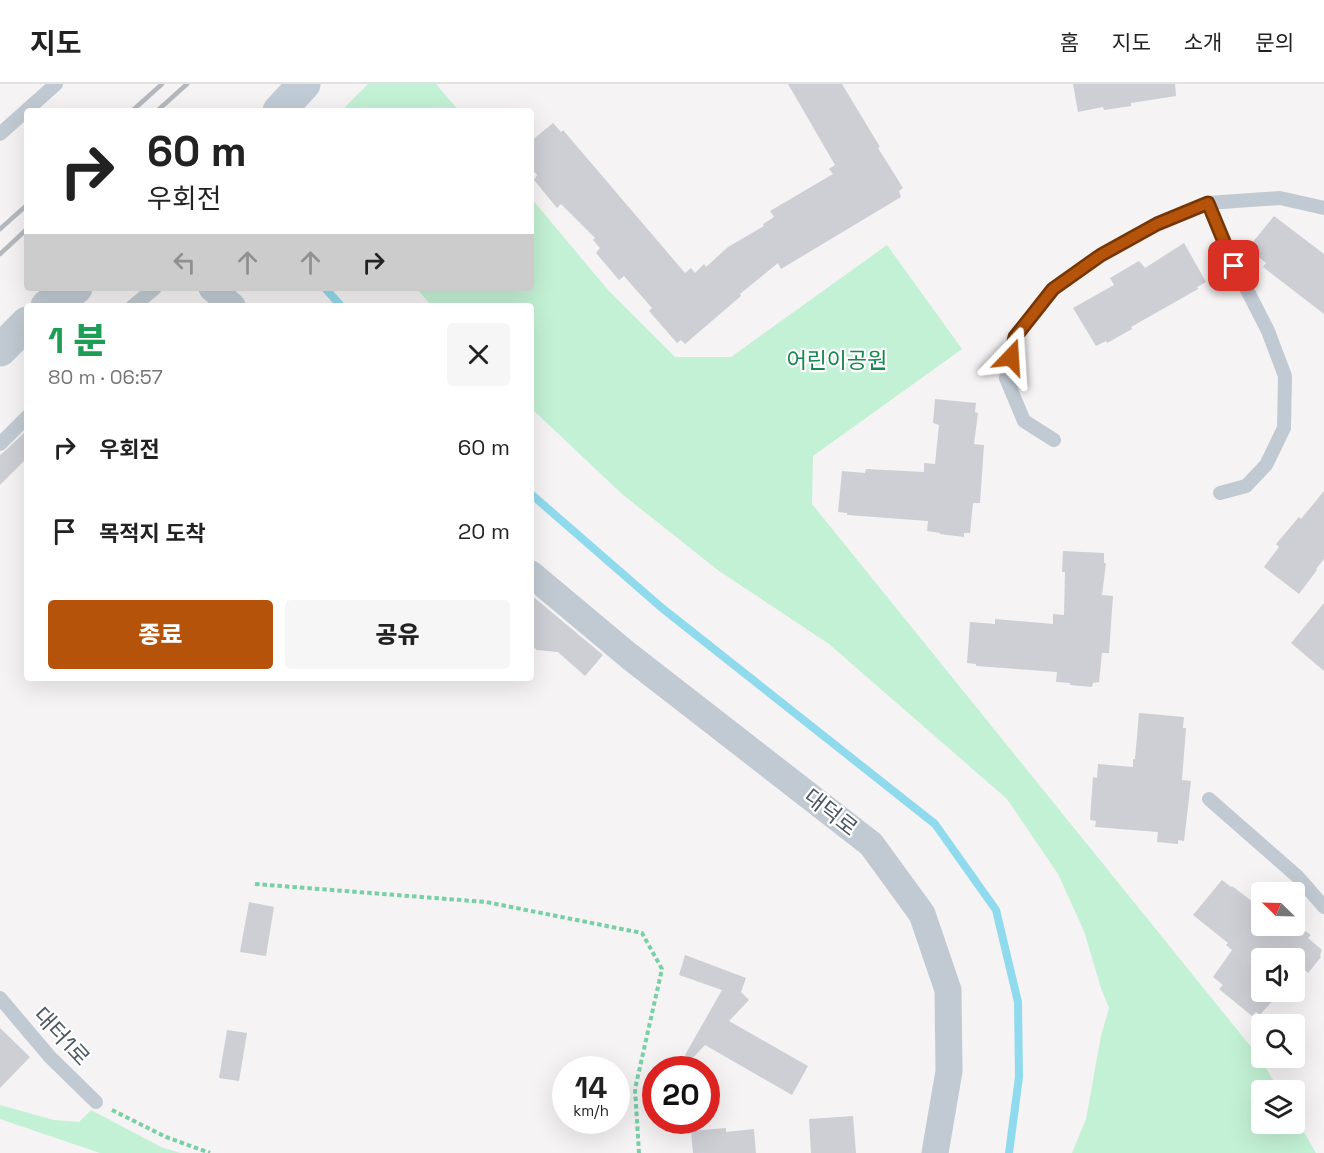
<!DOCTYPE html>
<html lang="ko">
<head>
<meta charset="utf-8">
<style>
	:root { --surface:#fff; --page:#f6f6f6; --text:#222; --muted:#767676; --line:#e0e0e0; --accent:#b45309 }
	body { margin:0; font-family:"Space Grotesk","Noto Sans KR",sans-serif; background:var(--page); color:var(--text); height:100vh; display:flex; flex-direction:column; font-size:22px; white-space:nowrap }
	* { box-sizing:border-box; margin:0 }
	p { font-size:20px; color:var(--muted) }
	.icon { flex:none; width:33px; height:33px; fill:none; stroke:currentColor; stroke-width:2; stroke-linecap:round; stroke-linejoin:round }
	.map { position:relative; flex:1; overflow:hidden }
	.side { position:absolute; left:24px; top:219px; width:510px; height:378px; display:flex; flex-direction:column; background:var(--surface); border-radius:6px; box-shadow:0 6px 24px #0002 }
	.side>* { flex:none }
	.guide { position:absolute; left:24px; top:24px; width:510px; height:183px; border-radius:6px; box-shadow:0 6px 24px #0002; background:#fff; color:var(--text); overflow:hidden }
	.needle { width:39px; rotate:293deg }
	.fabs { position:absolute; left:1251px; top:798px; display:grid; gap:12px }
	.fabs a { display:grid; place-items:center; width:54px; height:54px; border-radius:6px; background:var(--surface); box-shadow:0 6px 24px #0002; font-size:30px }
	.speed { position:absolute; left:552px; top:972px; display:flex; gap:12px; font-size:30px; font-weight:700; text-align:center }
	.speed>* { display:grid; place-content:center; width:78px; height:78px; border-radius:50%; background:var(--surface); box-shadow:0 6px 24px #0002; line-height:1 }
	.speed small { font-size:15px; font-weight:400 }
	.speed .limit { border:9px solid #d22; background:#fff; color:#111 }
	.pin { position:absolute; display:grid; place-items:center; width:51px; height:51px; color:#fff; margin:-26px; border-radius:12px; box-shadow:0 3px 9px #0006 }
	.me { position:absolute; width:66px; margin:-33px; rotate:20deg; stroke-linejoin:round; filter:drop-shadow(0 0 4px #0008) }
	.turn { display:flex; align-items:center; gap:21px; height:126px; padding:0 24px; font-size:27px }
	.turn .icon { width:78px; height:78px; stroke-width:2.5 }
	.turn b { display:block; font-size:42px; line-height:51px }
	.lanes { display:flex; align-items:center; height:57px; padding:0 24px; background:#0003; justify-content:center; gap:30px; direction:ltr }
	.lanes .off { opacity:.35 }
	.round { display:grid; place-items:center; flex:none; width:63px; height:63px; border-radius:6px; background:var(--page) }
	.head { display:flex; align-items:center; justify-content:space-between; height:102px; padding:0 24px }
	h1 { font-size:36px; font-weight:800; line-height:45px; color:#1e9e55 }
	.cta { display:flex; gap:12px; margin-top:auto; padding:12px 24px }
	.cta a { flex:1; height:69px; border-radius:6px; background:var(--accent); color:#fff; font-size:24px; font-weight:800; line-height:69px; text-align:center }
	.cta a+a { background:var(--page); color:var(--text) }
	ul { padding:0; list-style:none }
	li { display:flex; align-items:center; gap:18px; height:84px; padding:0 24px }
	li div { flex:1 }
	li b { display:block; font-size:22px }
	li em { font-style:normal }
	header { display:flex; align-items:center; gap:36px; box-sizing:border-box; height:84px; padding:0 30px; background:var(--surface); border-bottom:2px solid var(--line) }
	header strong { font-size:28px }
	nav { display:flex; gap:33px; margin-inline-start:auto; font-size:21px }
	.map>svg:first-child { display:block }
	.green { fill:#c3f1d5 }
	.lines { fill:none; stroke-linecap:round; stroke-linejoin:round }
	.stream { stroke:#90daee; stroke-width:8 }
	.building { fill:#cdcfd5 }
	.path { stroke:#7ad0a6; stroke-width:4; stroke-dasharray:4.5 3; stroke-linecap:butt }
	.service { stroke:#c1cad2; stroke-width:14 }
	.minor { stroke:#c1cad2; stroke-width:27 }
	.tertiary { stroke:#c1cad2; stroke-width:33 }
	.secondary { stroke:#c1cbd6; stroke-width:33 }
	.rail { stroke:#b5b8bd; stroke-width:4.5 }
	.route-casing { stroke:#753606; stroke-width:15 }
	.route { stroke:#b45309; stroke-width:10 }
	.labels { text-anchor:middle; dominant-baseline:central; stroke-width:4.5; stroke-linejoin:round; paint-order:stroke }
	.park-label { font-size:22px; fill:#17864f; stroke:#fff }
	.street-label { font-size:22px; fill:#4a5661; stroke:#fff }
</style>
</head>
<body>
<header>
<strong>지도</strong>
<nav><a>홈</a><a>지도</a><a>소개</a><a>문의</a></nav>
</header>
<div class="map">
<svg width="1324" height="1069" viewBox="0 0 1324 1069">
	<rect width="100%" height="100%" fill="#f5f3f3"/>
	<g class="green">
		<polygon points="368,0 436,0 459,27 341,27"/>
		<polygon points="531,114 608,206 675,273 731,273 887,161 962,265 813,372 812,420 1260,974 1279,1006 1262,1006 1262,1040 1294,1040 1295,1033 1316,1069 1072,1069 1086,1035 1101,952 1109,924 1101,904 1084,847 1058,790 1007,715 829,560 719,487 622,410 531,324 531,222 432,222 416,204 531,204"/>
		<polygon points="0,1021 54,1036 79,1038 91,1026 161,1063 180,1069 100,1069 0,1035"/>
	</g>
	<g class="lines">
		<g class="stream">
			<polyline points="325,204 341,222"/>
			<polyline points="531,410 662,524 935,740 996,826 1018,918 1019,993 1009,1069"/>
		</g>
	</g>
	<g class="building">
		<polygon points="788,0 842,0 880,63 878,64 903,104 899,107 901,113 781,185 778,179 740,210 741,212 685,260 681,256 677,259 649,227 652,224 624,192 619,196 596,169 600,164 593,156 595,154 561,120 557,124 534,96 537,91 531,84 531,57 553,39 561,48 563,46 685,189 691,184 695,189 704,180 706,183 728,163 764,142 763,140 774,133 770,127 833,90 829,85 835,81"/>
		<polygon points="1073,0 1175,0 1176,12 1131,19 1131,22 1104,26 1103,23 1078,28"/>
		<polygon points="1274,132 1324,170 1324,230 1263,183 1266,179 1248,164"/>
		<polygon points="1184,159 1206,198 1197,203 1198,205 1131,243 1132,245 1107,259 1106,257 1096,262 1073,224 1114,201 1110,194 1139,177 1145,184"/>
		<polygon points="935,315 976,319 975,328 978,329 974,360 984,361 980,419 973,419 970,449 964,449 964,453 940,450 940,449 927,447 928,437 847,431 847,429 838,428 842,387 865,389 866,385 924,388 924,379 935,380 939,341 933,339"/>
		<polygon points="27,346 27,374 0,401 0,371 6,366"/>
		<polygon points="1324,407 1324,475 1316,485 1317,486 1299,510 1264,483 1279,463 1276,460 1299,433 1301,435"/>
		<polygon points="1063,467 1104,469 1104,479 1106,479 1102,511 1113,512 1109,569 1102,569 1099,598 1093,599 1092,603 1070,601 1070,599 1056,598 1057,588 976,582 976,580 967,579 970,538 995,540 995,535 1053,540 1053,530 1064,531 1065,488 1062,488"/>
		<polygon points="531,511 603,571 585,592 558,568 537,566 531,561"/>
		<polygon points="1324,519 1324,587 1291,559"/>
		<polygon points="1139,629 1184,633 1183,644 1186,644 1182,696 1191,697 1184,757 1178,756 1178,760 1157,758 1158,748 1095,743 1096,737 1090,736 1093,693 1097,694 1098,680 1133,683 1133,675 1135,675"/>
		<polygon points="1222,796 1231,803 1232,802 1253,818 1251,820 1262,828 1262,842 1298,842 1311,851 1308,854 1322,866 1320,871 1321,873 1308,889 1301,882 1294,890 1294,874 1262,874 1262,908 1280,908 1260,931 1256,928 1252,932 1219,905 1223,901 1213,893 1232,866 1226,861 1228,859 1193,831"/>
		<polygon points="249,818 274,823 266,872 240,868"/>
		<polygon points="685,871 746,894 741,908 749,916 729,937 808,982 792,1011 705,961 691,976 685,971 722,906 679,891"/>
		<polygon points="0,944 30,973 0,1004"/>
		<polygon points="227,946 247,949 239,997 219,994"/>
		<polygon points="853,1032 856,1069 811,1069 809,1035"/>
		<polygon points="726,1044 726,1048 754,1045 756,1069 693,1069 691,1047"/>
	</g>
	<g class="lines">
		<g class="path">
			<polyline points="255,800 486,818 642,849 662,885 635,1005 639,1069"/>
			<polyline points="112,1026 166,1053 210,1069"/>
		</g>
		<g class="service">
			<polyline points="0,50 56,0"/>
			<polyline points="1208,119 1235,182 1268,247 1285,292 1284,344 1266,381 1246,402 1220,409"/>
			<polyline points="133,222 155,204"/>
			<polyline points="1054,356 1024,337 1006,294 1015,253 1053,205 1101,171 1157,140 1208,119 1280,114 1324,124"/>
			<polyline points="0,360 27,333"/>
			<polyline points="1209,715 1298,793 1324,823"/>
			<polyline points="0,914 50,973 96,1018"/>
		</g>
		<g class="minor">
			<polyline points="212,204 232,222"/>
			<polyline points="531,490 629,572 871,760 922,830 948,906 949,987 935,1069"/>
		</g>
		<g class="tertiary">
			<polyline points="47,222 76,204"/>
			<polyline points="0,266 27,239"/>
		</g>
		<polyline class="secondary" points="279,27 304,0"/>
		<g class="rail">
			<polyline points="132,27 162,0"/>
			<polyline points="157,27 187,0"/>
			<polyline points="0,145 27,121"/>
			<polyline points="0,170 27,145"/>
		</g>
	</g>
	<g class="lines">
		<g class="route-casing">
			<polyline id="route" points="1011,273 1015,253 1053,205 1101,171 1157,140 1208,119 1234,182"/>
		</g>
		<use href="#route" class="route"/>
	</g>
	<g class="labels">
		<g class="park-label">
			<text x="837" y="276">어린이공원</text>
		</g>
		<g class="street-label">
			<text transform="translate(831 728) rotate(38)">대덕로</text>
			<text transform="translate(62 952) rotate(47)">대터1로</text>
		</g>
	</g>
</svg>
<div class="fabs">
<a><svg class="needle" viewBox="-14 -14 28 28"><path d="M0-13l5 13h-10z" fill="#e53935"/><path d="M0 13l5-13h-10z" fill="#767676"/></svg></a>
<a><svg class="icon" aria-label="sound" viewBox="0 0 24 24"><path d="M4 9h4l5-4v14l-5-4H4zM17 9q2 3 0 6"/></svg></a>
<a><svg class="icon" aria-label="search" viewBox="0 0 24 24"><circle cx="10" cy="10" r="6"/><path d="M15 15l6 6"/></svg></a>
<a><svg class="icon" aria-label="layers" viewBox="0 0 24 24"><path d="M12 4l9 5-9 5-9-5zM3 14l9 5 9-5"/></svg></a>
</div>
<div class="speed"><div>14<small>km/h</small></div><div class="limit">20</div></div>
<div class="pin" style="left:1234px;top:182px;background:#d93025"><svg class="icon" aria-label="arrive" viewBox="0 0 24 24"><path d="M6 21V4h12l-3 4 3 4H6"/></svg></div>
<svg class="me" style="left:1011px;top:273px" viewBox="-20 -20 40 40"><path d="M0-17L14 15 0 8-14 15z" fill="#b45309" stroke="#fff" stroke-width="4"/></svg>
<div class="guide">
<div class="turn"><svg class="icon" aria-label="right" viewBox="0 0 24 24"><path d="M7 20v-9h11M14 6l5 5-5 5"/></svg><div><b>60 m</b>우회전</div></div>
<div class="lanes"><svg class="icon off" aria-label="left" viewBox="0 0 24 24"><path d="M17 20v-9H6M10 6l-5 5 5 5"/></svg><svg class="icon off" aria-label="ahead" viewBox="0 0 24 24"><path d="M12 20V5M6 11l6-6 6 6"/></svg><svg class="icon off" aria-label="ahead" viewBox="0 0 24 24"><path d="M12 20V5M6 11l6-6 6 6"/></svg><svg class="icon" aria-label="right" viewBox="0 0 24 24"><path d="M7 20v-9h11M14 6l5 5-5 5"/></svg></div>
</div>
<section class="side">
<div class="head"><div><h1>1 분</h1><p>80 m · 06:57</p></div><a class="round"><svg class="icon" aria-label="close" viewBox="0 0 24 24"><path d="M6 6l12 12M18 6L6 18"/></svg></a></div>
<ul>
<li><svg class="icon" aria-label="right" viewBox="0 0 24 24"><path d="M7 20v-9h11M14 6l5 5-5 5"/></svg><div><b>우회전</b></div><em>60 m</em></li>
<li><svg class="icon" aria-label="arrive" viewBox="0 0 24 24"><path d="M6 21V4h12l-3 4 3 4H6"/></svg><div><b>목적지 도착</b></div><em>20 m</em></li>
</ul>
<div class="cta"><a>종료</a><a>공유</a></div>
</section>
</div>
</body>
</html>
